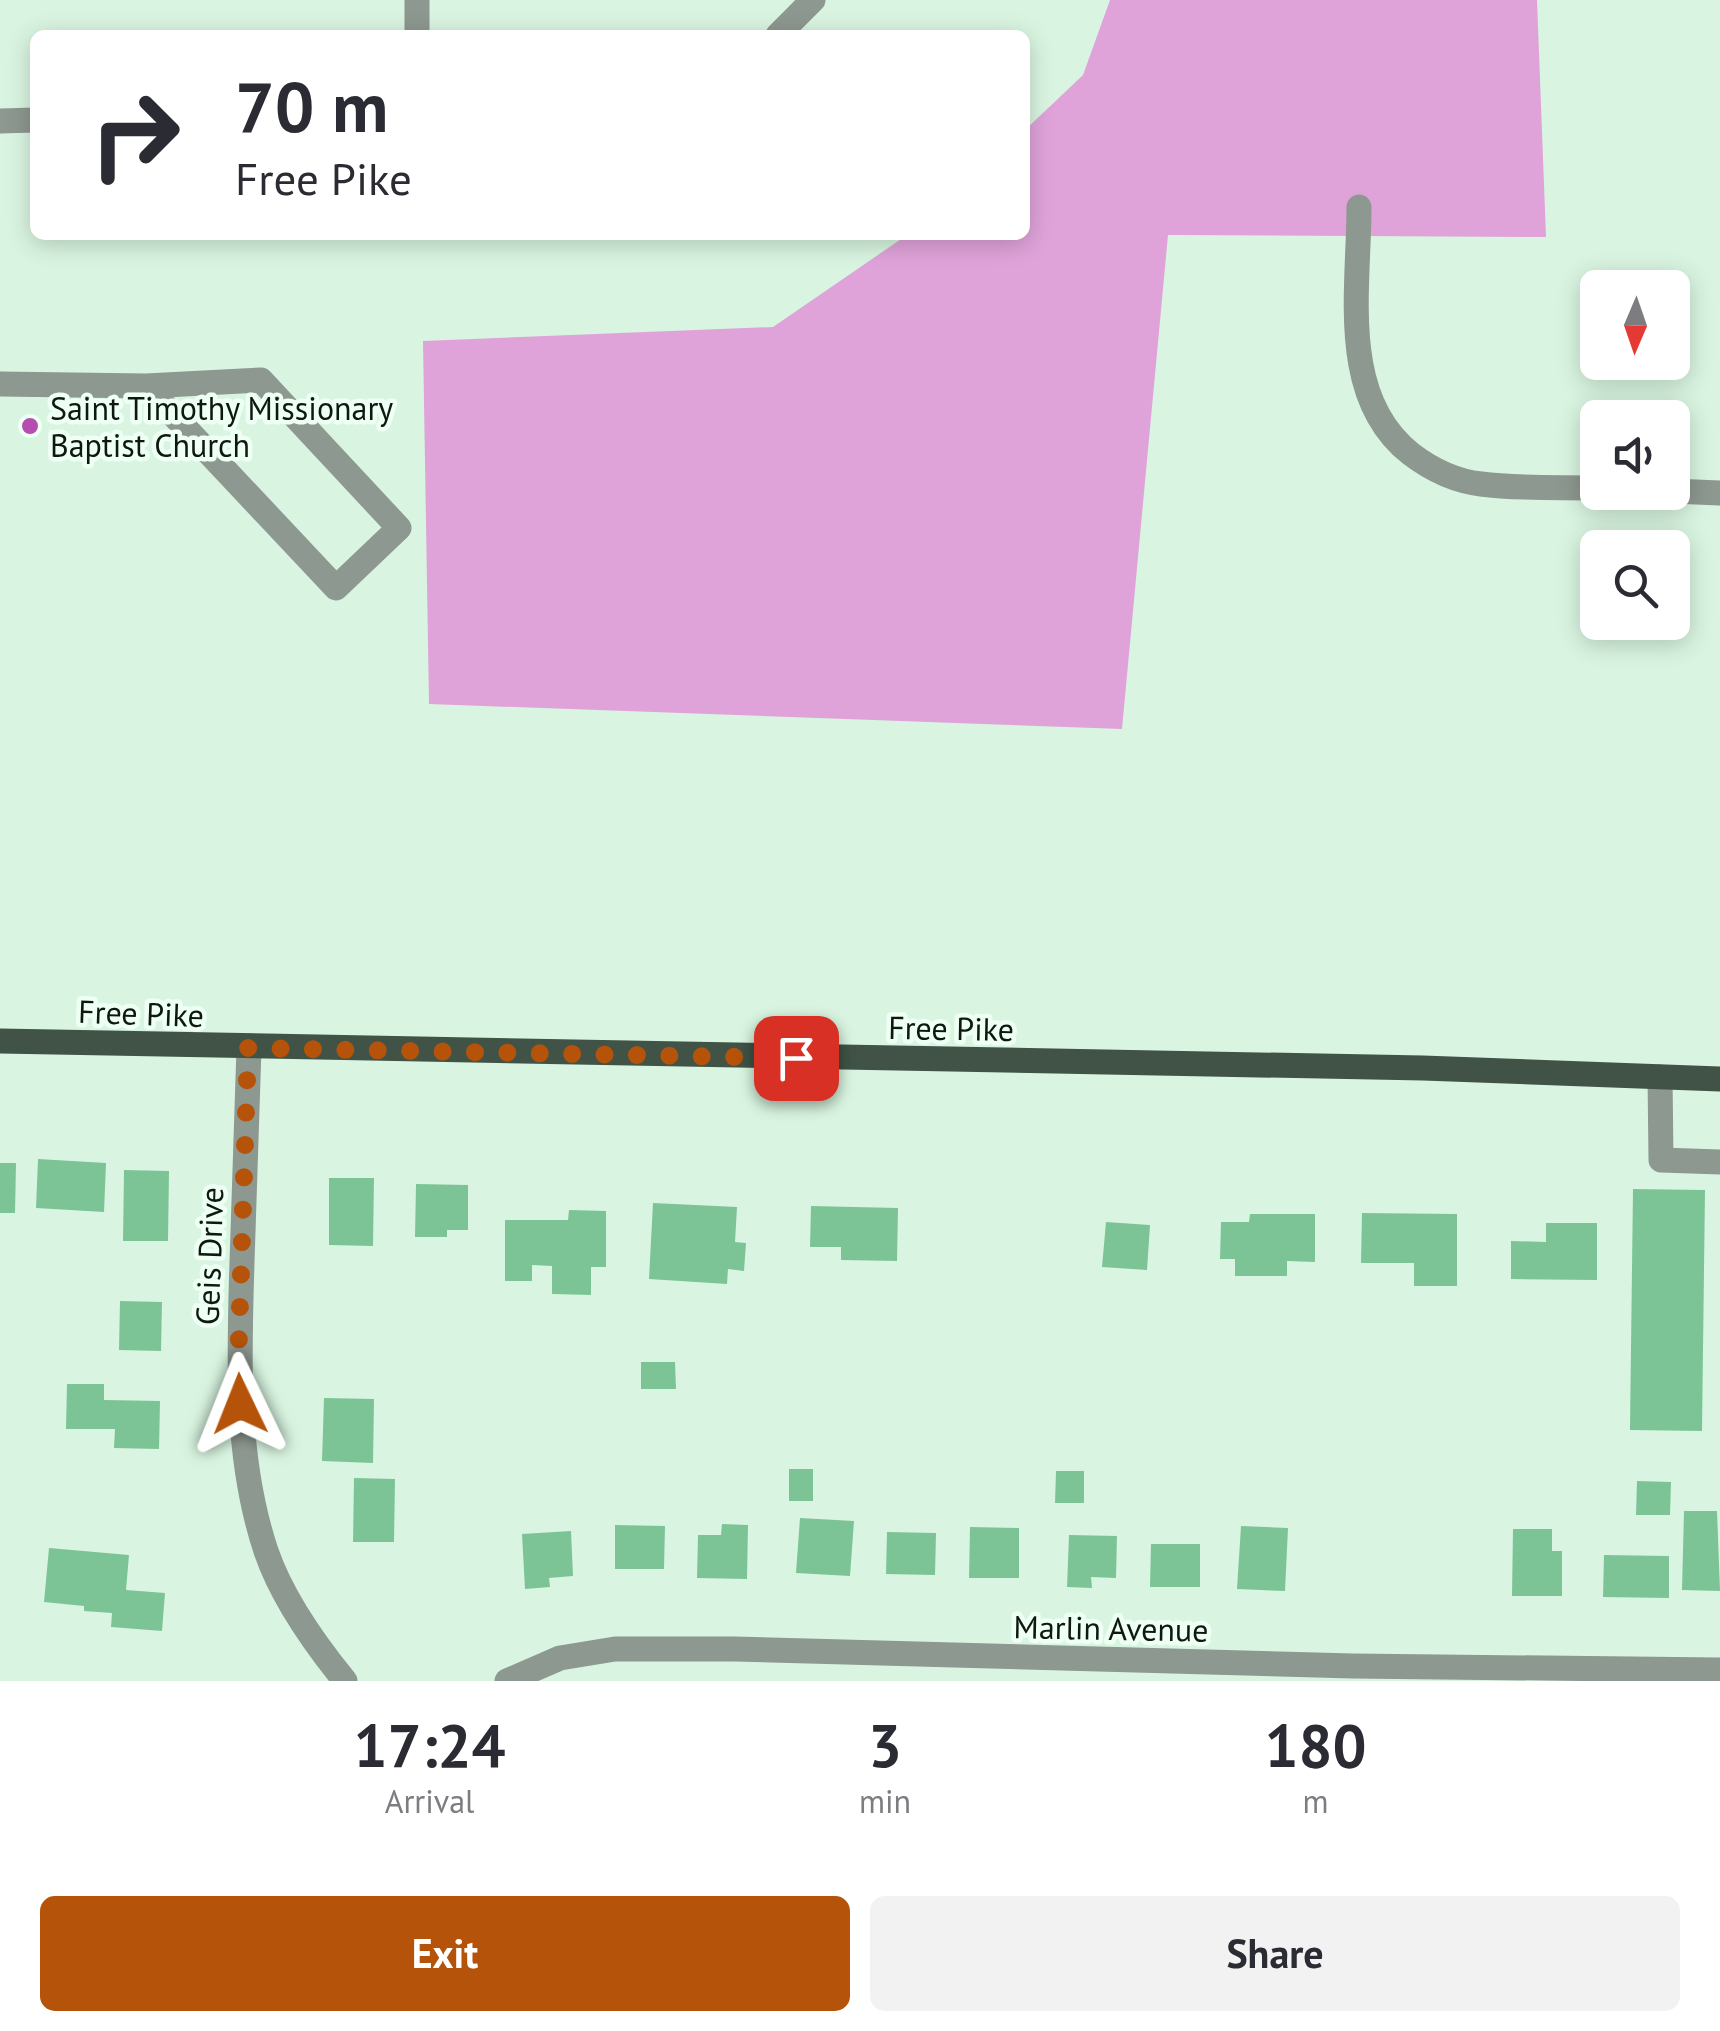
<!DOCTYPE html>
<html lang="en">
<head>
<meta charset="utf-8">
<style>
	:root { --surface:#fff; --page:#f2f2f3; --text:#2b2b33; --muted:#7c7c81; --accent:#b45309 }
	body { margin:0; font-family:"PT Sans",sans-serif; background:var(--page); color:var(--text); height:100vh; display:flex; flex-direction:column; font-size:38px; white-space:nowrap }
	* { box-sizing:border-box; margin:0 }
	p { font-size:32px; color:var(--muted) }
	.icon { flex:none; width:55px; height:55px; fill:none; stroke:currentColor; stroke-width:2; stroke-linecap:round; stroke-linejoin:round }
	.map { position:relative; height:1681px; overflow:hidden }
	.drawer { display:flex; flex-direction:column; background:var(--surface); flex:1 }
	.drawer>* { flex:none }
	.top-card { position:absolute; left:30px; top:30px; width:1000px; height:210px; border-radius:15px; box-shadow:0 5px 25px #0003; background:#fff; color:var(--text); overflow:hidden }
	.needle { width:65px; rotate:182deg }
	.fabs { position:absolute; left:1580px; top:270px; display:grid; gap:20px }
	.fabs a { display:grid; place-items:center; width:110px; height:110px; border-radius:15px; background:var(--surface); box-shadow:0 5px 25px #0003; font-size:50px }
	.pin { position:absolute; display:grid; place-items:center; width:85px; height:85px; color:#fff; margin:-42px; border-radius:20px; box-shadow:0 5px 15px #0006 }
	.me { position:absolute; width:110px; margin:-55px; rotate:358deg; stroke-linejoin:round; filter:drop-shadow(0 0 8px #0008) }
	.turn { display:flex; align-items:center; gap:35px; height:210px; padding:0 40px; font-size:45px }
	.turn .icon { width:130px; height:130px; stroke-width:2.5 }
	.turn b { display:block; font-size:70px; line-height:85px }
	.eta { display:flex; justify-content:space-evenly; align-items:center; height:170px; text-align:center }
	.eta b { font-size:60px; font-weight:700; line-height:70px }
	.button { display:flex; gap:20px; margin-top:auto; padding:20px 40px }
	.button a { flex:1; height:115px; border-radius:15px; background:var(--accent); color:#fff; font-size:40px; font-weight:700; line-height:115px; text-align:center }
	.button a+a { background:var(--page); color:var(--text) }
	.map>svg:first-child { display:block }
	.forest { fill:#dfa3da }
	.building { fill:#7cc495 }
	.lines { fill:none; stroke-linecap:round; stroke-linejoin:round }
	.minor { stroke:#8d9890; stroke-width:25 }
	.major { stroke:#405346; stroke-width:25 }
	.route { stroke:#b45309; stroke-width:18; stroke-dasharray:0 32.4 }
	.poi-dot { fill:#b64eb1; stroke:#eefff3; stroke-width:4 }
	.labels { text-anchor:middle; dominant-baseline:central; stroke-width:9; stroke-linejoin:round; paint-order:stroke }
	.poi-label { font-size:32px; fill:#0e1811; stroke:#eefff3; text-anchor:start }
	.street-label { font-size:32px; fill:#0e1811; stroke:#eefff3 }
</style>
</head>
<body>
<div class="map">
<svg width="1720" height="1681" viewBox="0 0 1720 1681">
	<rect width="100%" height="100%" fill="#d9f5e1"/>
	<polygon class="forest" points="1110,0 1537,0 1546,237 1168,235 1122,729 429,704 423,341 773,327 907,235 1025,235 1025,130 1083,75"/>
	<g class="building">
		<polygon points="38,1159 106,1163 104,1212 36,1208"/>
		<polygon points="0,1163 16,1163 15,1213 0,1213"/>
		<polygon points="124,1170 169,1171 168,1241 123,1241"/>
		<polygon points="329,1178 374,1178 373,1246 329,1245"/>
		<polygon points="416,1184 468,1185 468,1230 447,1230 447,1237 415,1237"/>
		<polygon points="1633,1189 1705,1190 1702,1431 1630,1430"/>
		<polygon points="653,1203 737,1207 735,1242 746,1243 744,1271 728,1269 727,1284 649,1279"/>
		<polygon points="811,1206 898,1208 897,1261 841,1260 841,1247 810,1247"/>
		<polygon points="569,1210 606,1211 606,1267 591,1267 591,1295 552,1294 552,1266 532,1265 532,1281 505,1281 505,1220 568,1220"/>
		<polygon points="1362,1213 1457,1214 1457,1286 1414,1286 1414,1263 1361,1263"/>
		<polygon points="1250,1214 1315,1214 1315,1262 1287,1261 1287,1276 1235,1276 1235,1259 1220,1259 1221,1222 1249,1222"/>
		<polygon points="1106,1222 1150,1225 1147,1270 1102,1267"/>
		<polygon points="1546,1223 1597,1223 1597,1280 1511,1279 1511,1241 1546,1242"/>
		<polygon points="120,1301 162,1302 161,1351 119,1350"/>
		<polygon points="641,1362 675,1362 676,1389 641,1389"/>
		<polygon points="67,1384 104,1384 104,1400 160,1401 159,1449 114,1448 115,1429 66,1429"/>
		<polygon points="324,1398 374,1399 373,1463 322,1461"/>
		<rect x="789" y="1469" width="24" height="32"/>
		<polygon points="1056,1471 1084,1471 1084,1503 1055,1503"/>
		<polygon points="354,1478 395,1479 394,1542 353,1542"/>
		<polygon points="1637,1481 1671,1482 1670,1515 1636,1515"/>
		<polygon points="1684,1511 1717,1511 1720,1591 1682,1590"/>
		<polygon points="800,1518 854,1521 850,1576 796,1573"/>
		<polygon points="722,1524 748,1525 747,1579 697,1578 698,1535 721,1535"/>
		<polygon points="615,1525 665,1526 664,1569 615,1569"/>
		<polygon points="1241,1526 1288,1528 1285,1591 1237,1589"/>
		<polygon points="970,1527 1019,1528 1019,1578 969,1578"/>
		<polygon points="1513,1529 1552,1529 1552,1551 1562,1551 1562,1596 1512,1596"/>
		<polygon points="571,1531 573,1576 549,1578 550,1587 525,1589 522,1534"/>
		<polygon points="887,1532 936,1533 935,1575 886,1574"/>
		<polygon points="1069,1535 1117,1536 1116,1578 1091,1577 1092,1588 1067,1587"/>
		<polygon points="1151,1544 1200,1544 1200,1587 1150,1587"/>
		<polygon points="49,1548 129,1555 126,1590 165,1593 162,1631 111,1627 112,1613 84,1611 84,1606 44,1602"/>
		<polygon points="1604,1555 1669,1556 1669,1598 1603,1597"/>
	</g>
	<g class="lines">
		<g class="minor">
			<polyline points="417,35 417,0"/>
			<polyline points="778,35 813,0"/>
			<polyline points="0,121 35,120"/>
			<path d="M1359,207C1359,289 1338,397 1411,454C1432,470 1455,481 1481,484C1519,489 1559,487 1598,488"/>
			<polyline points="0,384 146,386 261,380 399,528 336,588 146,386"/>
			<polyline points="1672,491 1720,493"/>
			<path d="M249,1048C246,1120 244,1191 242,1262C239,1359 235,1458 266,1551C282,1598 314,1643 345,1681"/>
			<polyline points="1660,1077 1661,1160 1720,1162"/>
			<polyline points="507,1681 560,1658 615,1649 734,1649 1353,1666 1720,1670"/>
		</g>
		<polyline class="major" points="0,1041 1423,1068 1720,1079"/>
	</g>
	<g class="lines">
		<polyline class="route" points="240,1404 238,1368 248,1048 796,1058"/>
	</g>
	<circle class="poi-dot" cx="30" cy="426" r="10"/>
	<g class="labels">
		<g class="poi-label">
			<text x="50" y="408">Saint Timothy Missionary<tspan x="50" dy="37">Baptist Church</tspan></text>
		</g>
		<g class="street-label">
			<text transform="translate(141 1013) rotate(2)">Free Pike</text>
			<text transform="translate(951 1028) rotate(1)">Free Pike</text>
			<text transform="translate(209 1256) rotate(-88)">Geis Drive</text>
			<text transform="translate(1111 1628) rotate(1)">Marlin Avenue</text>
		</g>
	</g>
</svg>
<div class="fabs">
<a><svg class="needle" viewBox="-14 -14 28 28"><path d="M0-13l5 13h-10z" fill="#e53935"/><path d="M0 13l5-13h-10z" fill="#7c7c81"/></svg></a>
<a><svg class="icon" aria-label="sound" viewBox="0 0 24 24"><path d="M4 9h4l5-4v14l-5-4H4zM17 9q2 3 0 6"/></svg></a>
<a><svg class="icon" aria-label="search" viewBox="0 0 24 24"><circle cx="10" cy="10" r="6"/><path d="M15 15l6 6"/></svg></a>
</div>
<div class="pin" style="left:796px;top:1058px;background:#d93025"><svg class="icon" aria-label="arrive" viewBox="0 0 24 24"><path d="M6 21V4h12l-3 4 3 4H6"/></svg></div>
<svg class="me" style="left:240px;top:1404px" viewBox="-20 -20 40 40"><path d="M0-17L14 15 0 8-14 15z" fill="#b45309" stroke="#fff" stroke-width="4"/></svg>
<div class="top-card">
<div class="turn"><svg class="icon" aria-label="right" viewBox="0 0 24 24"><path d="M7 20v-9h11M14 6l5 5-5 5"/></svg><div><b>70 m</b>Free Pike</div></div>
</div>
</div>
<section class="drawer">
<div class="eta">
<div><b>17:24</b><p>Arrival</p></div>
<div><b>3</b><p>min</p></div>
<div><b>180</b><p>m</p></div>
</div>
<div class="button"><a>Exit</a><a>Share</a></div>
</section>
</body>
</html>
